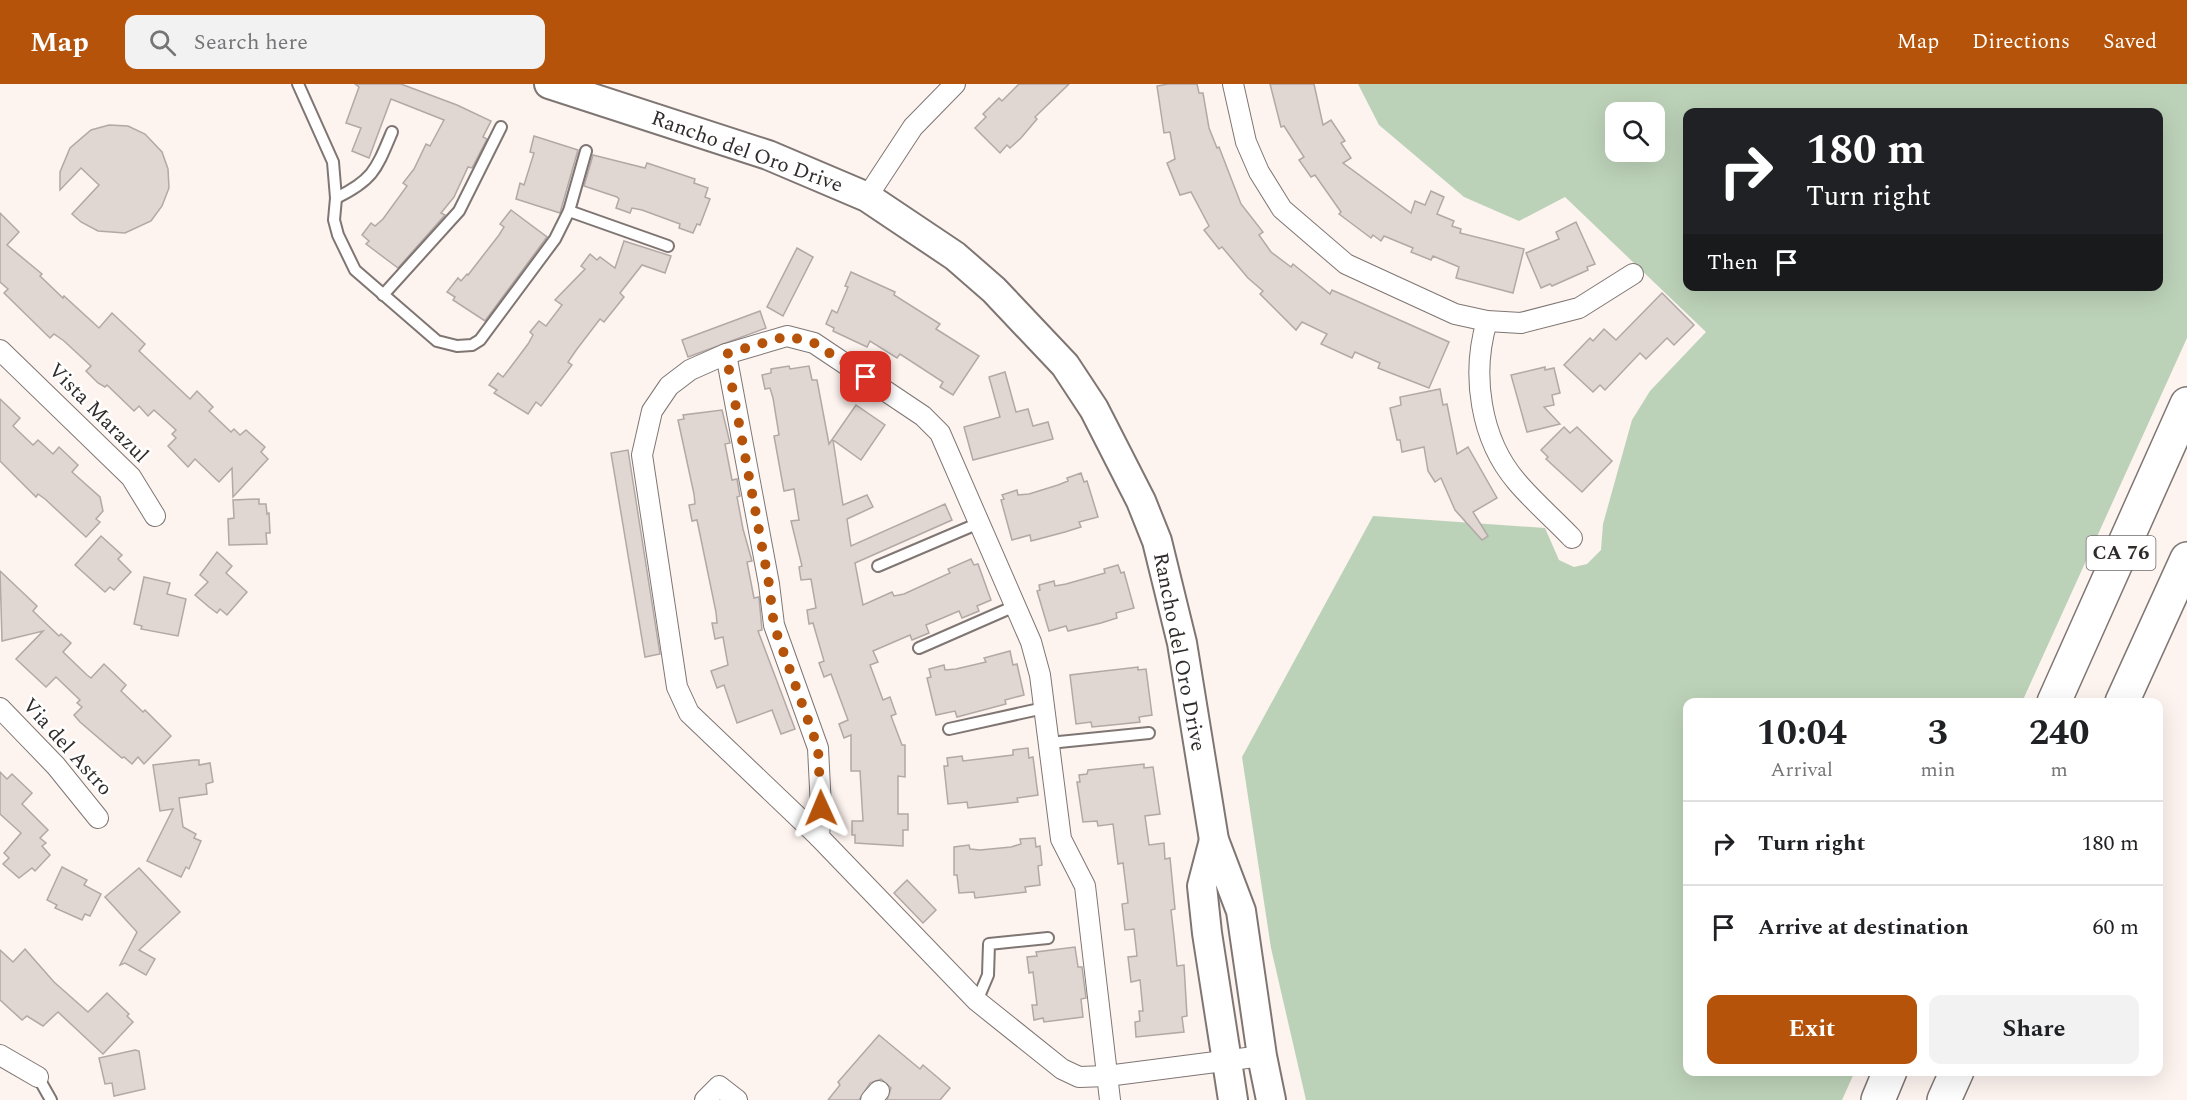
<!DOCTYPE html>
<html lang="en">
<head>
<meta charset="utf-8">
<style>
	:root { --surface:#fff; --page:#f2f2f2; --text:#202124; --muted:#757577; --line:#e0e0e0; --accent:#b45309 }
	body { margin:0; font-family:Spectral,serif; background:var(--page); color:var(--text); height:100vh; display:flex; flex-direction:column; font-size:22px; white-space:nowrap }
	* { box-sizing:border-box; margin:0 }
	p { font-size:20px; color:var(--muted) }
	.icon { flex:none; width:33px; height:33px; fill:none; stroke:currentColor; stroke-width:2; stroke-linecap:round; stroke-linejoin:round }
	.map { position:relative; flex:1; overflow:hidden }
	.sheet { position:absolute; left:1683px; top:614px; width:480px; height:378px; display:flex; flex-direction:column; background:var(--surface); border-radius:12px; box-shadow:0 6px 24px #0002 }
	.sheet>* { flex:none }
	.banner { position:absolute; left:1683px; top:24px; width:480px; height:183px; border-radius:12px; box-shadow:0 6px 24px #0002; background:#202124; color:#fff; overflow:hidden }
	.tools { position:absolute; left:1605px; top:18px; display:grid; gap:12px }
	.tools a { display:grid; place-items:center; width:60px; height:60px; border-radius:12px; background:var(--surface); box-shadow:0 6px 24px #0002; font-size:30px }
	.pin { position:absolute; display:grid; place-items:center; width:51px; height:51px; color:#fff; margin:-26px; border-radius:12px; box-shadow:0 3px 9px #0006 }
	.me { position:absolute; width:66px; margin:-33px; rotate:359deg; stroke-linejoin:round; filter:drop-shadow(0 0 4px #0008) }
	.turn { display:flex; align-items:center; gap:21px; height:126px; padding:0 24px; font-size:27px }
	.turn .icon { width:78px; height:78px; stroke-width:2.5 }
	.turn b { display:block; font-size:42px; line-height:51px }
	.then { display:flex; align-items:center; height:57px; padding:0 24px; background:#0003; gap:12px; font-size:22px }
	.eta { display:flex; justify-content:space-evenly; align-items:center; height:102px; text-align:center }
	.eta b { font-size:36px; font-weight:700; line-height:42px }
	.cta { display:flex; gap:12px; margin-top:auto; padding:12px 24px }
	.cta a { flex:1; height:69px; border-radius:12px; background:var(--accent); color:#fff; font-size:24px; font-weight:700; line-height:69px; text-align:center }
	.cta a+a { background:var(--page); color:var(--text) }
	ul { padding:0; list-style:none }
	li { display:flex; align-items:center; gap:18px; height:84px; padding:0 24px; border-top:2px solid var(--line) }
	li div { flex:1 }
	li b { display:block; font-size:22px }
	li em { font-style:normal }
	header { display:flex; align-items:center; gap:36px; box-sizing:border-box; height:84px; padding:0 30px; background:var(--accent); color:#fff }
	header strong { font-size:28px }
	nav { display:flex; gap:33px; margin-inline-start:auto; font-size:21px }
	.search { width:420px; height:54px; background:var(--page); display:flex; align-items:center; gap:15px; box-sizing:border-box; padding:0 21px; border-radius:12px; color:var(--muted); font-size:22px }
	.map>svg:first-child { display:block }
	.green { fill:#bcd2b8; fill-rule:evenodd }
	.building { fill:#e0d6d2; stroke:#b2a8a5; stroke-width:1.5 }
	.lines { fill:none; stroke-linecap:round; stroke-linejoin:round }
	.lane-casing { stroke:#7f7673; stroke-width:14 }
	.street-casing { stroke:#7f7673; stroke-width:22 }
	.secondary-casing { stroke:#7f7673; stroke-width:32 }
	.highway-casing { stroke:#7f7673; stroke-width:36 }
	.lane { stroke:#fff; stroke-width:10 }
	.street { stroke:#fff; stroke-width:20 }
	.secondary { stroke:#fff; stroke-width:28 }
	.highway { stroke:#fff; stroke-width:33 }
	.route { stroke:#b45309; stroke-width:10; stroke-dasharray:0 18 }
	.labels { text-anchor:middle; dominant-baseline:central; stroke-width:5; stroke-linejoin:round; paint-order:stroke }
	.shield { fill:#fff; stroke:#6e6b6b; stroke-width:1.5 }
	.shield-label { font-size:20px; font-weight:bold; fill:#302c2b }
	.street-label { font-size:21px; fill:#302c2b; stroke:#fff }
</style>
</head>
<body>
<header>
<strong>Map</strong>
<div class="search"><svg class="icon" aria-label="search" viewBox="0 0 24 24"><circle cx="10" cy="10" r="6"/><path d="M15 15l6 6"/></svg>Search here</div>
<nav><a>Map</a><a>Directions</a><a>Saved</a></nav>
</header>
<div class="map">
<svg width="2187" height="1016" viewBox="0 0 2187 1016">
	<rect width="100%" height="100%" fill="#fdf3ef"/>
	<path class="green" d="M1358,0H2187V254L2022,618H1688V987H1855L1842,1016H1306L1271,864L1242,673L1373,432L1545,444L1559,476L1574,483L1587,480L1601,466L1603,440L1632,336L1650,307L1706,248L1565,113L1519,137L1464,113L1411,68L1379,41ZM1616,28H1654V68H1616ZM1688,28H2158V202H1688Z"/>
	<g class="building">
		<polygon points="355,0 401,0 457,21 491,37 483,53 487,55 472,84 468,83 454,113 441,129 445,131 398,184 366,160 369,157 362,151 371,139 375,142 383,135 407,102 403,99 414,85 426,60 430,62 444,36 391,15 369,74 352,67 361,44 346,39 359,3"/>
		<polygon points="1019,0 1069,0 1035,33 1037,35 1021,54 1010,64 1007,61 1000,69 975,44 986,33 983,30 999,14 1002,17"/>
		<polygon points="1168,0 1197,0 1199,9 1203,9 1209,44 1217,64 1219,63 1241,120 1263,148 1259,151 1271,168 1291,183 1293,180 1330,210 1332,206 1449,258 1429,304 1378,284 1380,279 1355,268 1352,274 1321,260 1327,250 1302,238 1296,246 1260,210 1263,207 1248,194 1222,163 1219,165 1204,146 1209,142 1191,108 1180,111 1167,79 1175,75 1170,48 1164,49 1157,2"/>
		<polygon points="1270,0 1314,0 1323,41 1331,36 1345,57 1341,59 1351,74 1343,79 1411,129 1415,117 1425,121 1431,107 1444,113 1437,130 1454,137 1452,142 1461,145 1460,149 1524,165 1513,209 1456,194 1459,183 1433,172 1431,176 1411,168 1413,164 1384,152 1381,157 1373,151 1371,154 1339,130 1341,128 1315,91 1311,93 1299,76 1304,73 1284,42 1281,43"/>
		<polygon points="109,41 128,42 145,50 162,68 168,85 169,104 162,122 151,137 125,149 98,147 81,138 72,130 99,101 81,84 60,106 60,88 70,64 91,46"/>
		<polygon points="534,52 578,66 560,129 516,115 520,99 524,101 534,69 530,68"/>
		<polygon points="593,71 645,84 647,79 695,95 694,99 708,104 705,113 710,115 700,141 697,140 693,149 679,144 680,140 642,126 632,124 630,129 616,124 619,115 617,113 584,102"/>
		<polygon points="511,126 547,153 485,237 453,216 455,213 447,208 458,194 461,197 467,190 468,191 499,151 504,143 500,140"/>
		<polygon points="0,129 19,148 7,161 42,190 40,192 63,214 64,212 99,244 112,229 145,260 139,267 190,315 197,307 213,323 209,327 231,348 234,345 240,351 246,346 265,363 261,368 268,375 233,413 232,384 219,398 195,375 188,383 168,362 176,354 172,350 176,346 154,326 148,332 139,322 134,327 107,301 105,303 98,299 86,287 91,282 64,257 54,250 50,254 4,209 8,205 0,198"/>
		<polygon points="1576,138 1595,180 1587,183 1588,186 1552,202 1550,200 1541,204 1526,169 1559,155 1556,148"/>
		<polygon points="624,157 671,172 665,189 642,181 620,209 624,213 604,238 600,235 577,265 568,278 572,281 541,322 536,318 528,330 494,309 497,306 489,301 498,289 503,293 510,284 528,260 533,251 530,248 539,237 546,242 562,221 555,216 585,185 581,182 590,170 597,176 600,173 615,184"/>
		<polygon points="797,164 813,173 783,232 767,223"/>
		<polygon points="851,188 895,208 894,211 940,240 936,245 979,272 953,311 940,303 943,298 900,270 897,274 870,257 867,263 833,247 834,244 826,240 832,226 837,229 848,203 845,202"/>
		<polygon points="1662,209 1694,241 1674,261 1667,254 1646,275 1640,269 1605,306 1600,301 1593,308 1564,281 1590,254 1593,257 1604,245 1616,256"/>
		<polygon points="760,227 766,244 688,273 682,256"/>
		<polygon points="789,282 790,285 809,282 812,296 817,296 829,360 856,321 885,341 861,376 833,356 843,421 867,411 873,423 847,435 851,462 945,420 952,436 855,479 863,521 892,508 894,512 904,510 950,489 948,485 971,475 974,481 978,480 991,516 977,522 979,527 962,534 959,527 926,541 929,549 912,556 910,551 873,567 878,578 870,581 883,616 890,613 896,630 891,632 902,661 905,661 905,693 898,692 898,730 908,730 908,746 903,746 903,762 855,759 855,751 852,751 852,737 863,737 860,687 851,687 851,651 844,654 839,640 848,636 831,590 824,593 819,579 824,577 813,539 809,540 807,526 816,524 811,495 801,496 799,483 802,482 791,437 799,436 794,405 784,407 774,352 779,351 773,314 770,304 765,305 762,291 771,289 771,285"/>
		<polygon points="1545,283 1545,286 1554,284 1560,309 1552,311 1554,321 1544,323 1560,340 1527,348 1511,291"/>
		<polygon points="1005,288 1016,328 1028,325 1033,342 1048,338 1053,355 973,376 964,343 1000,333 989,293"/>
		<polygon points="1440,305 1443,321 1447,320 1457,370 1468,363 1497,414 1473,428 1488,452 1482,456 1455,426 1441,394 1435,398 1428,387 1424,363 1402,368 1400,356 1397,356 1390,324 1401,321 1400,313"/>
		<polygon points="0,315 20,334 13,342 33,361 38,356 53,370 59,363 78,381 72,388 100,413 103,427 96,435 100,438 86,453 45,415 38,410 36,413 0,377"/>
		<polygon points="722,326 730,359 725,360 732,396 737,395 740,412 737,413 743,445 752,477 747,478 754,514 759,513 762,546 758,547 795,645 781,650 772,626 737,639 724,601 717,604 711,587 728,581 723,553 715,555 712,539 717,539 716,528 697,436 692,437 689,421 695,420 694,410 678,336 684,335 683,331"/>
		<polygon points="1564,343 1570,349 1577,343 1612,377 1582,408 1546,375 1548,373 1541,366"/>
		<polygon points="628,366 660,570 645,573 611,369"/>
		<polygon points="1081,389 1084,398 1087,397 1098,433 1079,438 1081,443 1065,448 1031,457 1030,451 1012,456 1001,416 1004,415 1002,411 1017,406 1018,411 1029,410 1058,401 1068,397 1067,394"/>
		<polygon points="259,415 259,420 266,420 267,430 269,429 270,449 266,449 267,460 229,461 228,435 234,434 233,416"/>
		<polygon points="101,452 122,471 118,475 131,488 114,506 110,503 105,508 75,481"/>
		<polygon points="217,468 232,482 226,489 247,508 227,531 220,525 217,529 209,523 195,511 208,498 200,491"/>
		<polygon points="1118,481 1121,489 1124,488 1134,524 1116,529 1117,534 1101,539 1068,547 1066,542 1049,547 1037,507 1040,506 1039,501 1054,497 1055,502 1066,500 1105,489 1104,485"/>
		<polygon points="0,487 37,522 33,527 59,552 61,550 71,559 63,568 87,591 91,594 104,580 126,601 121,607 143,628 145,626 171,652 144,680 138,673 132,680 124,673 122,674 80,638 74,631 82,623 77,619 80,616 56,593 46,603 16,575 43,547 2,557"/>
		<polygon points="144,493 170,499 167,510 186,515 178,552 141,545 142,542 134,540"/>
		<polygon points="1010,567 1013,581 1017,580 1024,611 1005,616 1006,620 957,633 955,627 936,631 927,594 931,593 929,585 944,581 945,586 956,585 986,578 984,574"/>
		<polygon points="1138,583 1138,586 1146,585 1152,631 1139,633 1140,638 1122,640 1092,643 1091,638 1076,640 1070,591"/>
		<polygon points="1028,664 1029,674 1033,673 1038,711 1017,714 1018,718 1002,720 968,724 967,718 948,720 944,682 948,682 947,674 962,672 963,677 1013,671 1013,666"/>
		<polygon points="194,676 199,676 199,681 210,679 213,698 206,700 207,710 179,714 183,743 196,750 194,754 201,757 189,785 186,783 181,793 147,777 173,725 160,727 153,681"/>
		<polygon points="1144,680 1144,684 1153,683 1160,730 1145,732 1149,761 1164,759 1165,775 1170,774 1175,825 1171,826 1174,852 1177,882 1184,881 1187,932 1182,933 1184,948 1136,953 1135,938 1140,937 1139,927 1143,927 1140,896 1131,898 1128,873 1137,872 1134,845 1125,846 1122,820 1128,819 1123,779 1118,780 1113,740 1098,742 1097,737 1083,738 1077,698 1080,698 1079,691 1087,690 1088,686"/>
		<polygon points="0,688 7,695 12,690 32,709 22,720 48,746 40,754 46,759 42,762 50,771 35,787 32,784 19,794 3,780 9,774 4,769 21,749 0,730"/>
		<polygon points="1035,754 1036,763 1040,762 1042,781 1038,782 1040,801 1025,803 1026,808 975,814 974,808 959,809 957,791 954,791 954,763 969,761 970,765 980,766 1011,763 1021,760 1020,755"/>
		<polygon points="62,783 87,796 84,801 101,810 90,832 85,830 82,836 55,824 57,821 47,816"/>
		<polygon points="139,784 180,828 139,866 155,875 146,891 125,879 120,881 137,848 105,813"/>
		<polygon points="907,796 936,826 923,839 894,809"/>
		<polygon points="1075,863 1078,883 1082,883 1086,914 1081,915 1083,933 1044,938 1043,934 1034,936 1032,921 1037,921 1033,888 1029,889 1027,873 1037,872 1036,868"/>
		<polygon points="25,865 54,898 88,928 107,909 129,930 127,932 133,938 103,970 58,928 43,942 27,932 22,936 0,916 0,866 13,878"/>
		<polygon points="879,951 920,985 923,981 950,1004 940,1016 887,1016 891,1004 881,995 870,999 859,1016 828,1016 840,1001 838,998"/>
		<polygon points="135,966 139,967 145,1005 114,1012 112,999 105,1000 99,974"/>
	</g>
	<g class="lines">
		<g class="lane-casing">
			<g id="lane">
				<polyline points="298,0 333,78 336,114 334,136 338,151 355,186 437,257 457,262 472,261 480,256 555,155 569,127 586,67"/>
				<path d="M336,114C373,96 376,86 392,48"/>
				<polyline points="569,127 668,162"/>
				<polyline points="383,211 459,127 501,43"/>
				<polyline points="878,482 979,439"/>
				<polyline points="919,564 1015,522"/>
				<polyline points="949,645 1044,624"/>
				<polyline points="1049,659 1149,649"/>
				<polyline points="977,917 988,891 989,860 1048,854"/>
				<polyline points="38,993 51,1016"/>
			</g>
		</g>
		<g class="street-casing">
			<g id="street">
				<polyline points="1233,0 1246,58 1259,88 1282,125 1346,180 1455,230 1487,237 1521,239 1579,224 1633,190"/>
				<polyline points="867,113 913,43 955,0"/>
				<path d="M1487,237C1471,290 1480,355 1517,398C1534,418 1554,435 1572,454"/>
				<polyline points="0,266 131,393 155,432"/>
				<polyline points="726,270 769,500 774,541 818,664 821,724 819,753 977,917 1062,985 1079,993 1107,992 1262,972"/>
				<polyline points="0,624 56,682 98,734"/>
				<polyline points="819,753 689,629 677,603 642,371 652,327 669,302 690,286 726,270 787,252 814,259 923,332 940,349 1031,558 1040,591 1061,755 1085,802 1110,1016"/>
				<polyline points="0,971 38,993"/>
				<polyline points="705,1016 719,1002 737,1016"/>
				<polyline points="871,1016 879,1007"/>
			</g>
		</g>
		<g class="secondary-casing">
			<g id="secondary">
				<polyline points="549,0 768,71 867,113 955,172 994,206 1065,281 1094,325 1141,417 1157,457 1182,559 1214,756 1241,827 1262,972 1271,1016"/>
				<polyline points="1214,756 1202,802 1207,849 1233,1016"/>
			</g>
		</g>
		<g class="highway-casing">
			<g id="highway">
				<polyline points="2054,618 2187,320"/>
				<polyline points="2122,618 2187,475"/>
				<polyline points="1878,1016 1890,987"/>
				<polyline points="1944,1016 1957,987"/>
			</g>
		</g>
		<use href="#lane" class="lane"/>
		<use href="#street" class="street"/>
		<use href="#secondary" class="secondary"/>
		<use href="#highway" class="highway"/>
	</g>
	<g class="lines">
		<polyline class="route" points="821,724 818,664 774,542 769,500 726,270 787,252 814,259 866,293"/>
	</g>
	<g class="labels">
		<rect class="shield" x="2086.5" y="452" width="69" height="34" rx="4.5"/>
		<g class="shield-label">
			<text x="2121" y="469">CA 76</text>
		</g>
		<g class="street-label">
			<text transform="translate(747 68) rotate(20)">Rancho del Oro Drive</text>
			<text transform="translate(98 329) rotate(45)">Vista Marazul</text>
			<text transform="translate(1179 568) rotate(79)">Rancho del Oro Drive</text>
			<text transform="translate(67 663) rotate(48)">Via del Astro</text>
		</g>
	</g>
</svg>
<div class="tools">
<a><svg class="icon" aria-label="search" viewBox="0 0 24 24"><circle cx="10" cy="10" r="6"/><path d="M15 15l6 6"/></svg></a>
</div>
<div class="pin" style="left:866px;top:293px;background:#d93025"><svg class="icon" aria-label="arrive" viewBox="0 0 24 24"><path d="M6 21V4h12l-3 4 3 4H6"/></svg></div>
<svg class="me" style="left:821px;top:724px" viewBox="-20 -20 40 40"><path d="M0-17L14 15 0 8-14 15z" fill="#b45309" stroke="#fff" stroke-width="4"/></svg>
<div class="banner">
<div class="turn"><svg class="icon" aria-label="right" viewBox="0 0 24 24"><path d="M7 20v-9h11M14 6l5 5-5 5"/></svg><div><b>180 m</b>Turn right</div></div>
<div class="then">Then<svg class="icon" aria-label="arrive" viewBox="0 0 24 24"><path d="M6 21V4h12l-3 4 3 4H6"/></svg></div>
</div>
<section class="sheet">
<div class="eta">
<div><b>10:04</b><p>Arrival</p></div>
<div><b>3</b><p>min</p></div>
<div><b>240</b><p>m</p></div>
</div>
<ul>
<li><svg class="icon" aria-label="right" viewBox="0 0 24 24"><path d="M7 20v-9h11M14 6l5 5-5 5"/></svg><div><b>Turn right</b></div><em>180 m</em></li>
<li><svg class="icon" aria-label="arrive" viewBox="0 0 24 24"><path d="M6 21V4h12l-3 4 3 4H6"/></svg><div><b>Arrive at destination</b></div><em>60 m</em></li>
</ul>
<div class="cta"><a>Exit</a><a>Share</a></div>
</section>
</div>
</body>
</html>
